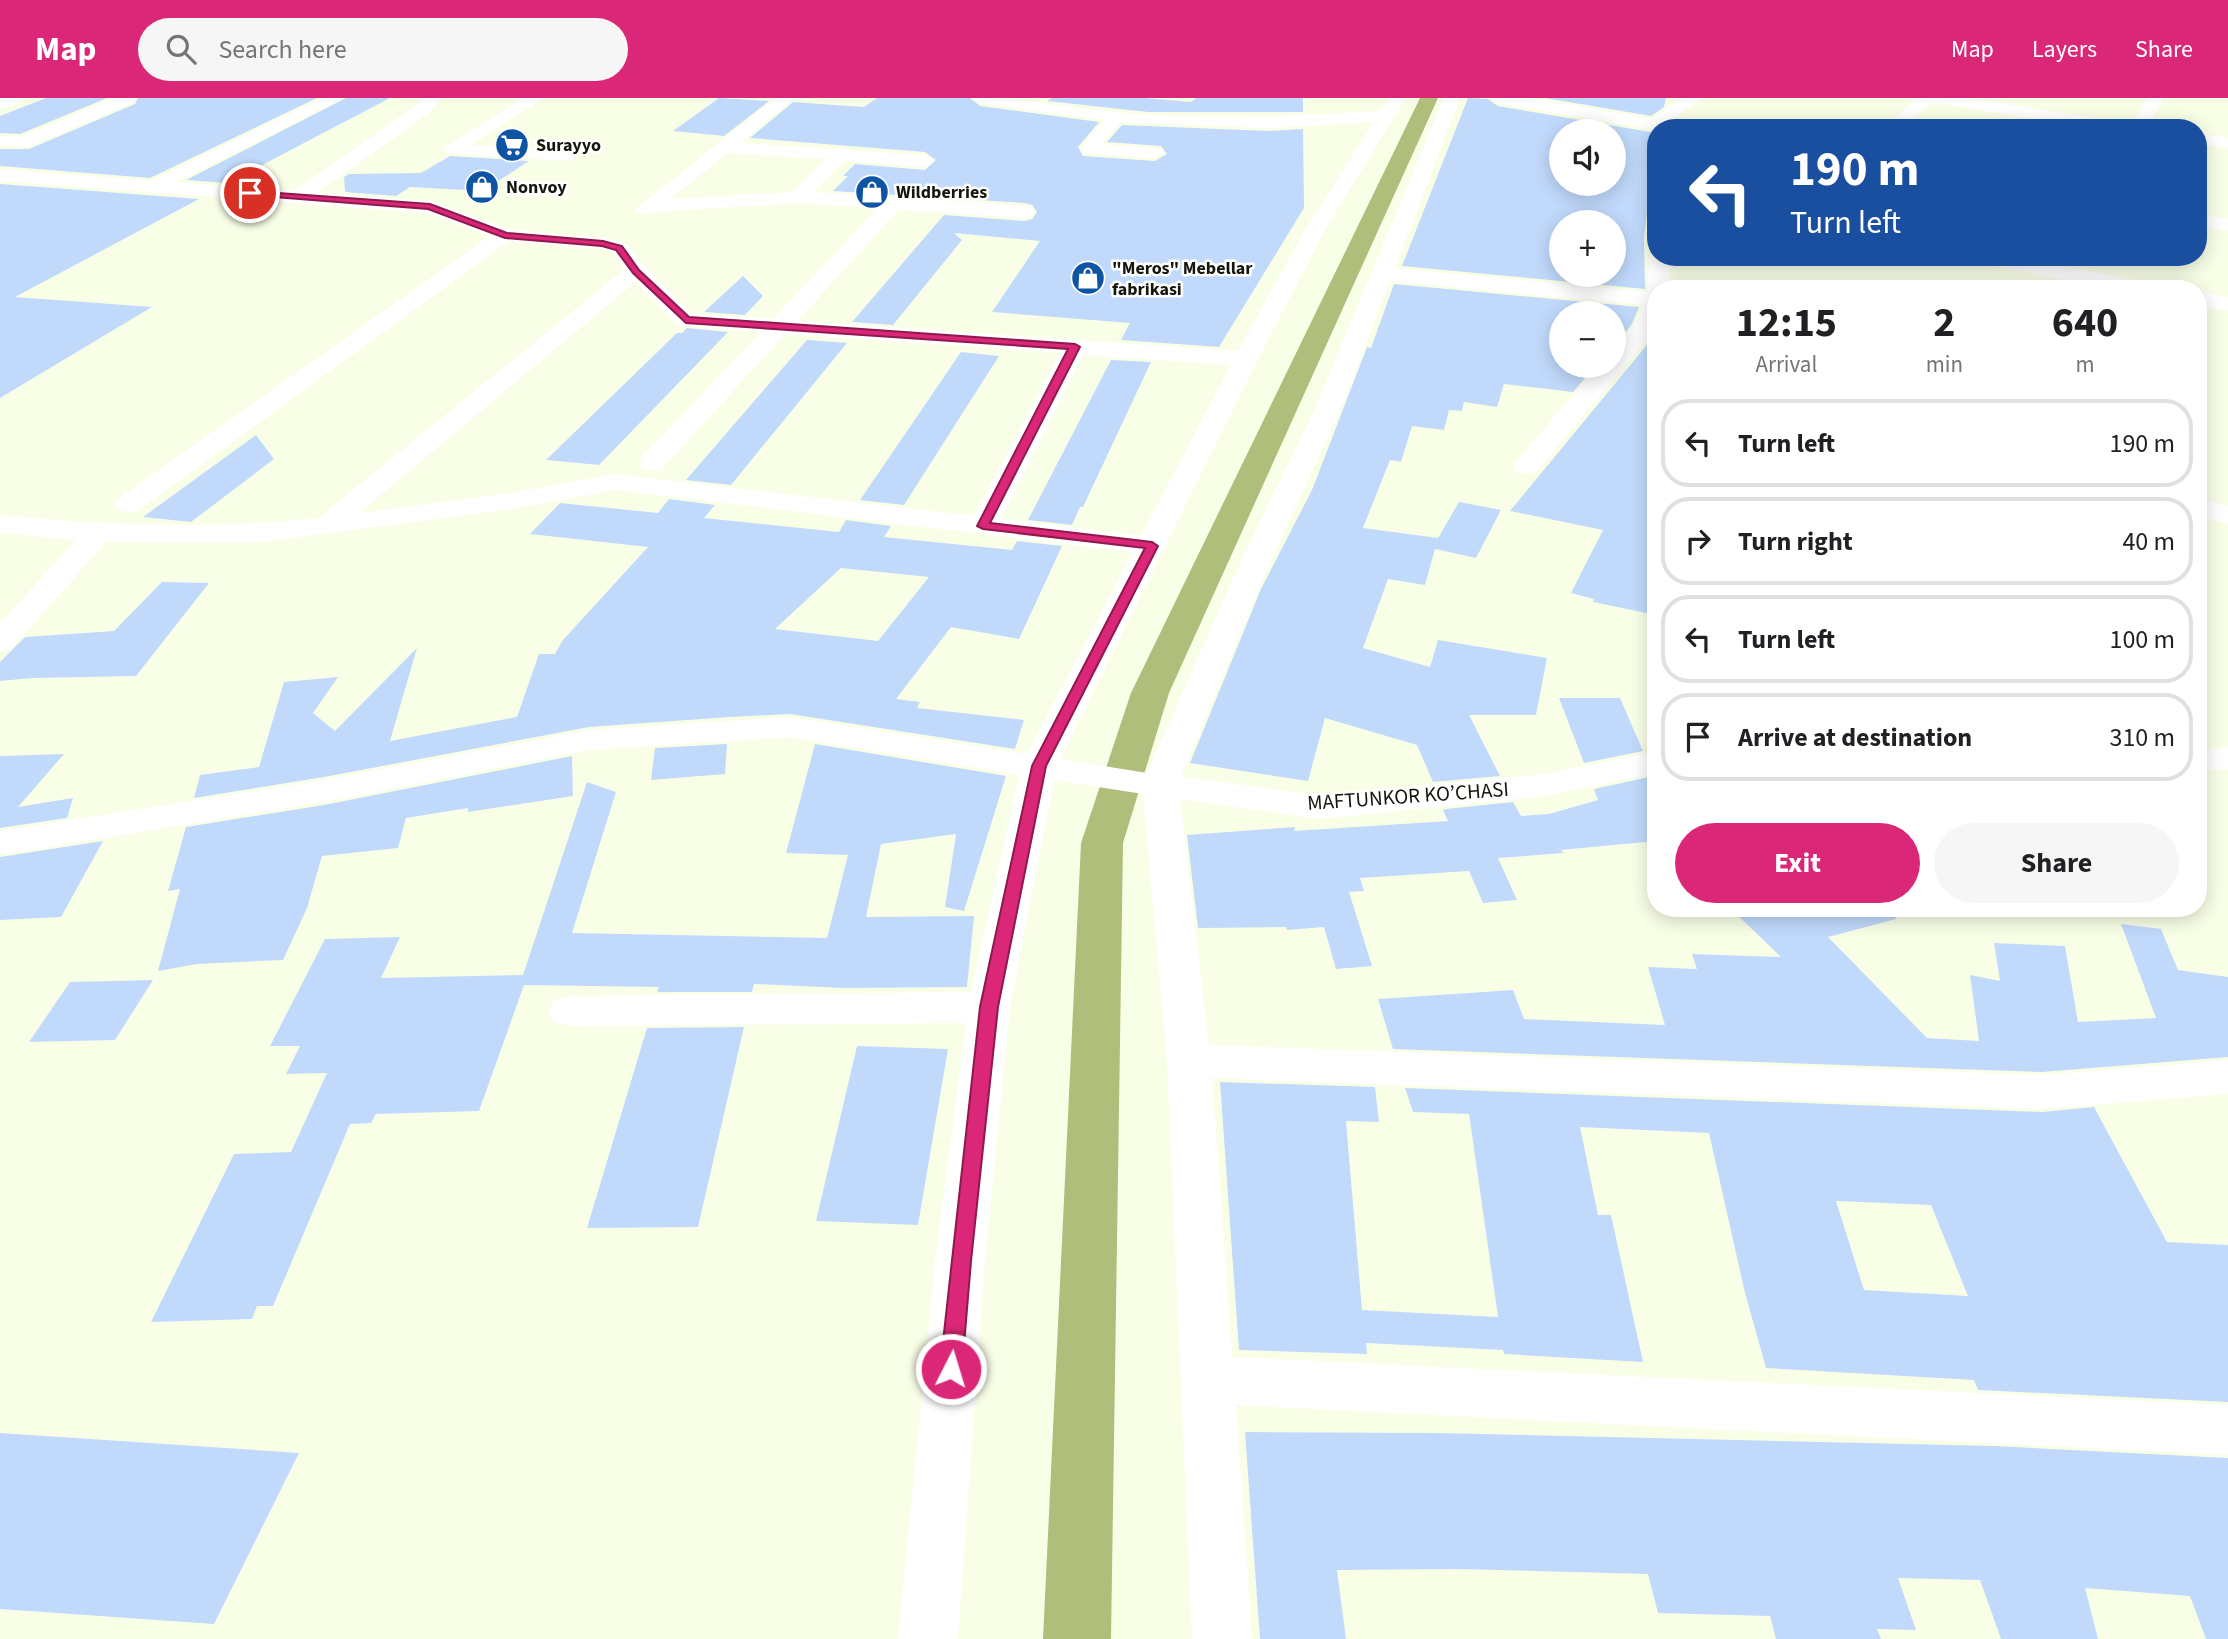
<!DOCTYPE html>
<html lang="en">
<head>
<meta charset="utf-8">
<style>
	:root { --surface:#fff; --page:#f6f6f6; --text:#202124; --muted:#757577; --line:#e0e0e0; --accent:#db2777 }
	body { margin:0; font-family:"Source Sans 3",sans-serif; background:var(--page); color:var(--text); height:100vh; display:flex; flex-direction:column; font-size:26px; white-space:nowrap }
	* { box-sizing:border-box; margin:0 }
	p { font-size:23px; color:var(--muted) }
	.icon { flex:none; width:38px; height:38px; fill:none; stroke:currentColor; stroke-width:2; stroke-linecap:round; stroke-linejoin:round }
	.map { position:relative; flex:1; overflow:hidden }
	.drawer { position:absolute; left:1647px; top:182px; width:560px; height:637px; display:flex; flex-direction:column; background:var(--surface); border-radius:28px; box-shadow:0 4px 18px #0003 }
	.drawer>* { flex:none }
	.banner { position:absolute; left:1647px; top:21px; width:560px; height:147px; border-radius:28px; box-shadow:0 4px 18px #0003; background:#1a4fa0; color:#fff; overflow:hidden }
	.buttons { position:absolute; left:1549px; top:21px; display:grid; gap:14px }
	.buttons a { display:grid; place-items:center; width:77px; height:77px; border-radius:50%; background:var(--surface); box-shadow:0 4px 18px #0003; font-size:35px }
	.pin { position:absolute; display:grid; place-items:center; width:60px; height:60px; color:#fff; margin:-30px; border:4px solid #fff; border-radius:50%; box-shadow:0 2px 7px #0007 }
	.me { position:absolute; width:77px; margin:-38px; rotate:5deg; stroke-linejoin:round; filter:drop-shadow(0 0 5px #0008) }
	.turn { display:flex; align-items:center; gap:24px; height:147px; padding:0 28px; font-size:32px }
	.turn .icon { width:91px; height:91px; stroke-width:2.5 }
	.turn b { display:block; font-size:49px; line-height:60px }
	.eta { display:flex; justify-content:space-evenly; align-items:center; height:119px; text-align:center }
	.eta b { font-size:42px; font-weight:700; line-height:49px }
	.cta { display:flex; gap:14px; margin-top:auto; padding:14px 28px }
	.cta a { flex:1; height:80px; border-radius:42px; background:var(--accent); color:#fff; font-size:28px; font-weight:700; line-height:80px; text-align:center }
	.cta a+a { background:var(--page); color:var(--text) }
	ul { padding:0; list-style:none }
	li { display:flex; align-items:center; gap:21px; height:88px; margin:0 14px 10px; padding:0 14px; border:4px solid var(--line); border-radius:28px }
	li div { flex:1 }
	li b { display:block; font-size:26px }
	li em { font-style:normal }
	header { display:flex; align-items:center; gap:42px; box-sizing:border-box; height:98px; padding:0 35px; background:var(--accent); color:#fff }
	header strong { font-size:33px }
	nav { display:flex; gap:38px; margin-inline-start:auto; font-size:24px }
	.search { width:490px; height:63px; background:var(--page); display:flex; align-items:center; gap:18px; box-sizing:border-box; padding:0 24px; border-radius:38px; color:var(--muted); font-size:26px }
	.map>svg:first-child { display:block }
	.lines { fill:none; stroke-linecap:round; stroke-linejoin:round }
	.canal { fill:#b0be7c; fill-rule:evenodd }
	.building { fill:#c1dafc; fill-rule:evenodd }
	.minor { fill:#fff; fill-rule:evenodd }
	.route { fill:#db2777; stroke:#8e194d; stroke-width:2 }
	.labels { text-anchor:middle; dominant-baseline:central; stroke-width:5; stroke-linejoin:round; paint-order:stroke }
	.far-poi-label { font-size:18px; font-weight:bold; fill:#15170e; stroke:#fff; text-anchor:start }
	.street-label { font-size:21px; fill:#15170e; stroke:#fff }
</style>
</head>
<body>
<header>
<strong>Map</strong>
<div class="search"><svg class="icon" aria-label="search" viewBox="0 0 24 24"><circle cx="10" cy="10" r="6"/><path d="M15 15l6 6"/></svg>Search here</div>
<nav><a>Map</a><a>Layers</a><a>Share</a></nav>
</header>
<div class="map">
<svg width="2228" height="1541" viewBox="0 0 2228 1541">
	<rect width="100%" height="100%" fill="#f9ffe7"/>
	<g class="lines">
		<polygon class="canal" points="1420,0 1438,0 1169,595 1123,745 1111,1541 1043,1541 1081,745 1131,595"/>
	</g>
	<g class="building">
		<polygon points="46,0 107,0 20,36 0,35 0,18"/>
		<polygon points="138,0 317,0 150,80 0,68 0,51 29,51 135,6"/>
		<polygon points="346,0 390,0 228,85 186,82"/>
		<polygon points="719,0 769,3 724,38 673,33"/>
		<polygon points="877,0 970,0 980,8 1099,24 1078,49 1083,58 1155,63 1167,56 1161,48 1107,44 1122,27 1268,33 1303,31 1304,110 1219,249 1121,242 1130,225 992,214 1040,143 954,135 962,142 893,227 852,224 944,117 1024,123 1032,121 1037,114 1032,107 1024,105 833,93 848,78 843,78 855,66 925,72 936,62 925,54 750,40 793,4 864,9"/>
		<polygon points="1052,0 1145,0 1191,4 1196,0 1303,0 1303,14 1148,14 1047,3"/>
		<path d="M1468,0L1488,1L1498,8L1656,35L1644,140L1645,191L1402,168ZM1561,33H1614V86H1561ZM1561,124H1614V177H1561Z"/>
		<polygon points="1545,0 1666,0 1664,9 1651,18"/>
		<polygon points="450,58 529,63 483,93 410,89 396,98 345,94 344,79 349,76 421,75"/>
		<polygon points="0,86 199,101 15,199 152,209 0,300"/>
		<polygon points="743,178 763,198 745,217 704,214"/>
		<polygon points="1394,186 1639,209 1632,226 1614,248 1614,215 1561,215 1561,268 1595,268 1573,294 1504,286 1497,309 1464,304 1462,313 1449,312 1444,332 1412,328 1401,364 1390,362 1363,430 1438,440 1459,404 1501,412 1476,460 1435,451 1425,487 1388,481 1363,550 1430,569 1438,542 1547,560 1536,617 1469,617 1500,678 1433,684 1417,647 1325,620 1308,683 1190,665 1261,491 1312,392 1367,249 1371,250"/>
		<polygon points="687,230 728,234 599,367 546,362 677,235 682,235"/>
		<polygon points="1656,236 1656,517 1593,504 1594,501 1571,495 1603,432 1510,413"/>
		<polygon points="807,242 847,245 731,387 686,382"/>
		<polygon points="961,254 999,258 904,407 860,402"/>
		<polygon points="1111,262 1151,264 1083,409 1080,409 1072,427 1028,422"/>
		<polygon points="256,337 274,361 191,424 143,419"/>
		<path d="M669,401L715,407L704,420L839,434L846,422L891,428L884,439L1012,452L1017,443L1062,448L1019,541L951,529L896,601L920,604L917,610L1024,622L1015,651L790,616L730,619L589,629L324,679L194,700L200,677L259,669L284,584L338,579L313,615L335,633L417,550L390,643L517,619L539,556H555L563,542L648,449L530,436L560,405L658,415ZM841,470L929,479L878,543L775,531Z"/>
		<polygon points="162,484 209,485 136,578 33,580 0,583 0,564 25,539 114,533"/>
		<polygon points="1559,600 1620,600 1643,653 1584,665"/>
		<polygon points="727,646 725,676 651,682 655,650"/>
		<polygon points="815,646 1006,678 964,813 945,809 956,736 881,746 866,819 974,818 967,889 844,890 754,886 752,894 657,894 659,889 524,887 479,1013 376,1016 371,1025 350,1026 273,1208 257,1208 252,1221 151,1224 234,1056 291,1054 327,975 286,976 300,948 270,948 325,841 400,839 381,880 523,877 587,684 616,694 572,835 827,840 848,757 786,755"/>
		<polygon points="64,656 18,709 73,700 67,720 0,730 0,658"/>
		<polygon points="572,658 573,698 468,714 468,710 406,720 398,750 322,758 307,810 283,862 197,866 158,873 180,791 168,793 186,729 324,707"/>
		<polygon points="1654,678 1656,743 1561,752 1564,755 1498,760 1517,802 1483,805 1469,773 1360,780 1364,793 1349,794 1372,868 1336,871 1324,829 1287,832 1286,829 1198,830 1187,737 1295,729 1294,733 1448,723 1443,712 1446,711 1513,704 1521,718 1549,716 1598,702 1594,691"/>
		<polygon points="103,743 61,819 0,822 0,759"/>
		<polygon points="1730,810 1895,810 1896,821 1828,839 1927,940 1979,943 1970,877 2000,883 1994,845 2065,848 2078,924 2156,920 2121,826 2161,831 2178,872 2228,879 2228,959 2042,974 1393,951 1378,901 1513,892 1524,921 1665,927 1648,869 1697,871 1692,856 1781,859"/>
		<polygon points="153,882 115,942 29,944 70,884"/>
		<polygon points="744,929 698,1129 587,1130 647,930"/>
		<polygon points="857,948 948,951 918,1127 816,1123"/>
		<path d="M1220,984L1375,989L1379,1024L1346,1023L1362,1212L1498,1219L1469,1016L1413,1014L1405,990L2042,1014L2094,1009L2167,1144L2228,1147V1304L1978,1292L1974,1282L1766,1270L1745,1195L1709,1035L1580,1029L1598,1117H1611L1643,1264L1504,1256L1503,1252L1366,1245L1367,1256L1239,1252ZM1836,1103L1931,1107L1968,1198L1864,1192Z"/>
		<polygon points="1245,1334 1437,1335 1994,1348 2228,1360 2228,1541 2206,1541 2190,1498 2085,1490 2098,1541 2001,1541 1980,1482 1898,1480 1916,1532 1877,1531 1881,1541 1776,1541 1770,1518 1658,1515 1648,1476 1457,1471 1337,1472 1346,1541 1260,1541"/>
		<polygon points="0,1335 299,1355 214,1526 0,1511"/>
	</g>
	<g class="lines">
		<g class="minor">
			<polygon points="0,0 23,0 21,4 0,11"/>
			<polygon points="114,0 136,0 134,4 28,49 0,48 0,38 20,39"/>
			<path d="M323,0H344L176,84L294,93L417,7L423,0H440L429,15L317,95L430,103L508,131L610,141L626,146L644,168L692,216L773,221L878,110L797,105L654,114L645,117L638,115L635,111L776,0H794L740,45L925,57L934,63L925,69L844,63L813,94L1024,108L1031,110L1034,114L1031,118L1024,120L899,112L797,223L1238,253L1305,132L1374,24L1268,30L1121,24L1102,46L1161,51L1164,55L1155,60L1083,55L1080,51L1104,22L980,5L972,0C1020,0 1066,9 1115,14C1203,23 1293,18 1381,13L1390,0H1402L1404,3L1325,132L1258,261L1060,661L1147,675L1235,476L1316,308L1444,0H1460L1395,170L1648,194L1649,159L1656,154V159H1671L1668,191H1656V231L1536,374L1526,376L1516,374L1512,368L1598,268H1614V251L1634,227L1643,207L1390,183L1342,308L1265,476L1181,679L1319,697L1546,676L1656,653V675L1546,698L1319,721L1180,701L1209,947L2042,977L2228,962V996L2042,1011L1212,980L1232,1259L2228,1307V1357L1236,1307L1252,1541H1192L1167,963L1143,696L1054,682L1010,909L985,1163L958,1541H898L935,1163L966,925L569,928L554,924L548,913L554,902L569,898L971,894L1019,677L790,639L589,652L324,704L0,757V733L324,682L589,632L790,619L1027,656L1133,454L615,392L511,411L254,445L106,444L11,551L0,554V525L76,442L0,435V417C106,427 212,432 318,420L624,172L612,154L601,151L509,143L139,412L129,414L119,412L115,406L119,400L490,138L427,115L0,83V71L151,83ZM728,55L825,61L792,94L670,101ZM635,184L678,227L761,234L642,359L639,365L642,371L652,373L662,371L785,236L1060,255L974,418L615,376L511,395L359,415ZM1083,257L1231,267L1141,438L1001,421Z"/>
			<polygon points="523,0 543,0 471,47 566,54 575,59 572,63 452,56 443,51"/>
			<polygon points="1490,0 1528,0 1652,21 1682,0 1701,0 1670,24 1681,26 1684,30 1656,30 1656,32 1498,5"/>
			<polygon points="1915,0 1967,0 2132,26 2147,0 2163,0 2148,30 2091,30 1931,4 1904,30 1885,30"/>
			<polygon points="2198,36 2228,40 2228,50 2198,46"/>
			<polygon points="2198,116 2228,121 2228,133 2198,128"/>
			<polygon points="1969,159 2014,159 2147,184 2155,186 2158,191 2111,191 1979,165 1972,163"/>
			<polygon points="2198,193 2228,199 2228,213 2198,207"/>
			<polygon points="2198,400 2228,408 2228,426 2198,417"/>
			<polygon points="2228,649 2228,671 2198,673 2198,651"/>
		</g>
	</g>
	<polygon class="route" points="250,93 430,106 507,135 603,143 622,148 639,172 689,219 1075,246 1080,249 990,425 1152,444 1158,448 1046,668 998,909 971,1163 962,1271 959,1278 951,1281 943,1278 940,1271 980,909 1032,668 1145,450 983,431 977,428 1068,251 686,225 633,175 616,152 602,148 505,140 428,111 247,97"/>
	<defs>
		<g id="supermarket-disc" transform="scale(1.75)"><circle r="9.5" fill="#0d54a4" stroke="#fff"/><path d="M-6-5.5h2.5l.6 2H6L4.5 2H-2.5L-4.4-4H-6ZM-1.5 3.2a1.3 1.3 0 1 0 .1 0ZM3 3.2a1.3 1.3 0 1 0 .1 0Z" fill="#fff"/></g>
		<g id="shop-disc" transform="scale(1.75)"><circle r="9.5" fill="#0d54a4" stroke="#fff"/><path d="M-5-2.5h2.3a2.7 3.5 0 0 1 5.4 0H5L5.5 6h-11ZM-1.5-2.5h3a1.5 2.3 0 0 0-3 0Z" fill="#fff"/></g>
	</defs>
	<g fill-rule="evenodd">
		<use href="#supermarket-disc" x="512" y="47"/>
		<use href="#shop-disc" x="482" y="89"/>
		<use href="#shop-disc" x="872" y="94"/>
		<use href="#shop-disc" x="1088" y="180"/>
	</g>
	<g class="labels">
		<g class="far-poi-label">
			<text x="536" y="47">Surayyo</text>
			<text x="506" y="89">Nonvoy</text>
			<text x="896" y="94">Wildberries</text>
			<text x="1112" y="170">"Meros" Mebellar<tspan x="1112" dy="21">fabrikasi</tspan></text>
		</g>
		<g class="street-label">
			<text transform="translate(1408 698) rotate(-4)">MAFTUNKOR KO’CHASI</text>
		</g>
	</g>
</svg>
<div class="buttons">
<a><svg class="icon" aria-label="sound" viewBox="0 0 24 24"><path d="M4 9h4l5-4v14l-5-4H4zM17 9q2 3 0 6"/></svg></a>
<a>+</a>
<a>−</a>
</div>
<div class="pin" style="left:250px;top:95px;background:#d93025"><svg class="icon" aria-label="arrive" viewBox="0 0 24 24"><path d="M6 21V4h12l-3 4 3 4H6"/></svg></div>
<svg class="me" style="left:951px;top:1271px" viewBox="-20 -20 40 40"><circle r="17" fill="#db2777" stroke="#fff" stroke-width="3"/><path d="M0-11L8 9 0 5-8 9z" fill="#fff"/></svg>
<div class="banner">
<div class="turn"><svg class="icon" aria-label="left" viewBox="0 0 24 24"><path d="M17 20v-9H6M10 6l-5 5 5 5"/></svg><div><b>190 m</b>Turn left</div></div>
</div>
<section class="drawer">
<div class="eta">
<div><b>12:15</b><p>Arrival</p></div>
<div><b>2</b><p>min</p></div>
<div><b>640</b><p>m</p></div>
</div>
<ul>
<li><svg class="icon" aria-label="left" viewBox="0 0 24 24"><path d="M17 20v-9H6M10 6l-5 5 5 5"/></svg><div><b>Turn left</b></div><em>190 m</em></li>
<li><svg class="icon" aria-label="right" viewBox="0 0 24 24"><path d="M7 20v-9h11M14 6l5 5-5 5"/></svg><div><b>Turn right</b></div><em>40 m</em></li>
<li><svg class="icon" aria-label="left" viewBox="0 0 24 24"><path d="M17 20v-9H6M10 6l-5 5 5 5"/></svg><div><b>Turn left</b></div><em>100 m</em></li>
<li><svg class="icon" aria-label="arrive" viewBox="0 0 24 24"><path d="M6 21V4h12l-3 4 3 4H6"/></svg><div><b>Arrive at destination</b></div><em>310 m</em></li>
</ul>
<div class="cta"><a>Exit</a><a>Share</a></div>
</section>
</div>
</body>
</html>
